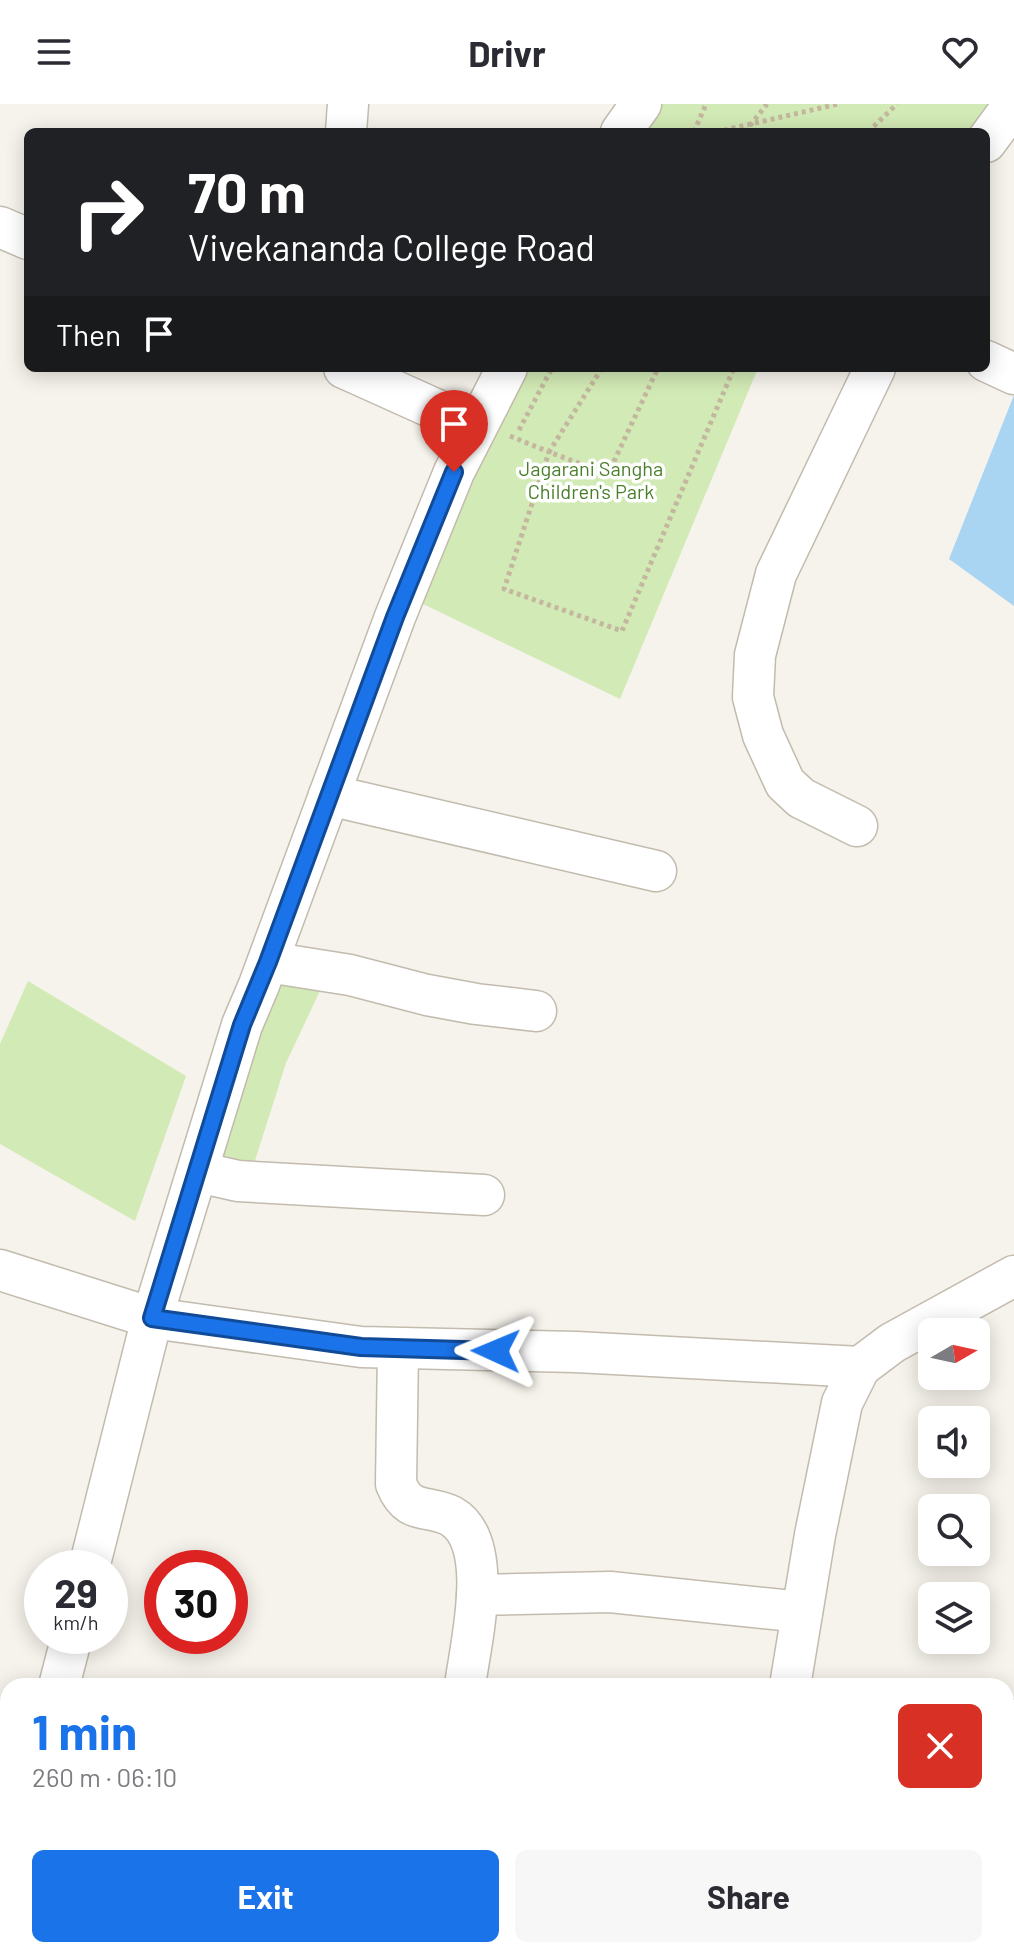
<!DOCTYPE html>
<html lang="en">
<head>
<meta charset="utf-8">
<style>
	:root { --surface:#fff; --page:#f7f7f7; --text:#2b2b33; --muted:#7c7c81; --accent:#1a73e8 }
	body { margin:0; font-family:Barlow,sans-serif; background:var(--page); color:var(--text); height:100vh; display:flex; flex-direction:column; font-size:30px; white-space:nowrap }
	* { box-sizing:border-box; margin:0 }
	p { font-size:26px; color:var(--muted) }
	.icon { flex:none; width:44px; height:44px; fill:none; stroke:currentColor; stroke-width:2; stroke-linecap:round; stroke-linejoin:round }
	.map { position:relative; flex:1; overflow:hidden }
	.drawer { position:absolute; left:0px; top:1574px; width:1014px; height:280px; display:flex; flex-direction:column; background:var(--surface); border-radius:24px 24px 0 0; box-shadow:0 4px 20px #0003 }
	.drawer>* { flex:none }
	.top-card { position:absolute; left:24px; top:24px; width:966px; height:244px; border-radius:12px; box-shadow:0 4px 20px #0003; background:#202124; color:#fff; overflow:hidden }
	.needle { width:52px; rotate:81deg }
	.buttons { position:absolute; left:918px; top:1214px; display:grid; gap:16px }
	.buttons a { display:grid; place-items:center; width:72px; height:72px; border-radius:12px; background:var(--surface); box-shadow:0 4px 20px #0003; font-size:40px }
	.speed { position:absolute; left:24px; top:1446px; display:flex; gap:16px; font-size:40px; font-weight:700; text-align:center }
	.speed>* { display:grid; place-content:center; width:104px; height:104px; border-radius:50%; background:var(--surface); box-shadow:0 4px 20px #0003; line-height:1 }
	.speed small { font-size:20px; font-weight:400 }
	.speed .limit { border:12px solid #d22; background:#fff; color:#111 }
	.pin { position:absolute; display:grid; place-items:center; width:68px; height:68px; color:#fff; margin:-82px -34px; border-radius:50% 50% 50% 0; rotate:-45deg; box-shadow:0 0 8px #0007 }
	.pin .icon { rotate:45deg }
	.me { position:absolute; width:88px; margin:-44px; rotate:271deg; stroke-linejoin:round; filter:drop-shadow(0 0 6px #0008) }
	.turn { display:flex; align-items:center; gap:28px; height:168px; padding:0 32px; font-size:36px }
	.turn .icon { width:104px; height:104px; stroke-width:2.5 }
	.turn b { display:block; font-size:56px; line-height:68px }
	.then { display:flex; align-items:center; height:76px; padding:0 32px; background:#0003; gap:16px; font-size:30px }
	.round { display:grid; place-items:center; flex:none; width:84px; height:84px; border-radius:12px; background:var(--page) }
	.overview { display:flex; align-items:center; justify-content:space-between; height:136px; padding:0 32px }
	h1 { font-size:48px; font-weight:700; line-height:60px; color:var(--accent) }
	.button { display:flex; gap:16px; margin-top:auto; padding:16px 32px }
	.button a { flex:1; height:92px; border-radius:12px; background:var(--accent); color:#fff; font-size:32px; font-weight:700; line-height:92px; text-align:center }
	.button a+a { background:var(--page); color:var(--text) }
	header { display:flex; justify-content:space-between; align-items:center; height:104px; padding:0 32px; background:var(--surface); font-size:36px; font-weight:700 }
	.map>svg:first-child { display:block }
	.green { fill:#d2eab5 }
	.water { fill:#a9d4f2 }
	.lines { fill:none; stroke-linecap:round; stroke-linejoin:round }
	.minor-casing { stroke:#c2bbae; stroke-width:43 }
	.path { stroke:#c4b79f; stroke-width:5; stroke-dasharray:4 4; stroke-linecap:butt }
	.minor { stroke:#fff; stroke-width:40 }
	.route-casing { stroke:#114b97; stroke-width:20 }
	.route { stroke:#1a73e8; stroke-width:14 }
	.labels { text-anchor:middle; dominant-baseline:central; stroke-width:7; stroke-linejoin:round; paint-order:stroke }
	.park-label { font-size:20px; fill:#4a7f2a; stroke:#fff }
</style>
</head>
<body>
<header><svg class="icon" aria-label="menu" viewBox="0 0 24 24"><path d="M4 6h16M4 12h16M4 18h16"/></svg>Drivr<svg class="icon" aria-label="heart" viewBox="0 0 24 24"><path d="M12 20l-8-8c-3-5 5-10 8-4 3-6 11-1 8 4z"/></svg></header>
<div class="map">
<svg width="1014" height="1854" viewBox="0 0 1014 1854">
	<rect width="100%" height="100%" fill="#f6f3ec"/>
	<g class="green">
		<polygon points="660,0 1011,0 986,28 638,28"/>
		<polygon points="516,264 758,264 620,595 421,499"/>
		<polygon points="284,844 334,857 286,959 253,1063 212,1059"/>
		<polygon points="28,877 186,972 135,1117 0,1040 0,940"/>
	</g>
	<polygon class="water" points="1014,291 1014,502 949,455"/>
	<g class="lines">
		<g class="minor-casing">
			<g id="minor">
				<polyline points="346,28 348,0"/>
				<polyline points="621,28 641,0"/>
				<polyline points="986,38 1014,0"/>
				<polyline points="0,123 28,135"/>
				<polyline points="986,257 1014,270"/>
				<polyline points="344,264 475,323"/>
				<polyline points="329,691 656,767"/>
				<polyline points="857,722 801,694 785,679 763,631 753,593 755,551 776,470 875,264"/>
				<polyline points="268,858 350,871 427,891 476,900 536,907"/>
				<polyline points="198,1068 238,1077 484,1091"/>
				<polyline points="0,1166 152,1214 361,1243 576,1248 860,1263 892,1239 1014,1172"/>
				<path d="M398,1245L396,1380C409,1412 427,1400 451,1412C497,1438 470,1541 465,1582"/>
				<polyline points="89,1464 152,1214 242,921 259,881 395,513 454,368 507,264"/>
				<polyline points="477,1491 610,1488 802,1508"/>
				<polyline points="59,1582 72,1532"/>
				<polyline points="790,1582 815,1431 842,1299 860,1263"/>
				<polyline points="1006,1621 1014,1616"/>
				<polyline points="0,1815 8,1784"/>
				<polyline points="442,1854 443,1846"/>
				<polyline points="744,1854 745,1846"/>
			</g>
		</g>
		<g class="path">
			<polyline points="694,28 706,0"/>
			<polyline points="716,28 838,0"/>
			<polyline points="745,28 767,0"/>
			<polyline points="868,28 897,0"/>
			<polyline points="602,264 549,348 608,370 658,264"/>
			<polyline points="519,326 552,264"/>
			<polyline points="510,332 549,348 504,485 622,527 734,264"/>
		</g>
		<use href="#minor" class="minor"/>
	</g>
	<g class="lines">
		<g class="route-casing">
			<polyline id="route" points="454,368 395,513 268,858 242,921 152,1214 361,1243 496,1247"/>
		</g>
		<use href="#route" class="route"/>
	</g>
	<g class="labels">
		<g class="park-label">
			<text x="591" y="364">Jagarani Sangha<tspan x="591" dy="23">Children's Park</tspan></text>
		</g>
	</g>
</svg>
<div class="buttons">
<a><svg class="needle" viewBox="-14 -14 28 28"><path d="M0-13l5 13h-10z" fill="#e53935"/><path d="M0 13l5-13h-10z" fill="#7c7c81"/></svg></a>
<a><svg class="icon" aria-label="sound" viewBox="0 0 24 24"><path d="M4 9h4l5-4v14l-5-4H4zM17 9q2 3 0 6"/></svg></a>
<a><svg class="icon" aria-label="search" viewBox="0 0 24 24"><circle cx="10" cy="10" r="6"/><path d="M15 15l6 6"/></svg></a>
<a><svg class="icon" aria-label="layers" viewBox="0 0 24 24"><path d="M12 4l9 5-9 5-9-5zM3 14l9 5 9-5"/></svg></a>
</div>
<div class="speed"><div>29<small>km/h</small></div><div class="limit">30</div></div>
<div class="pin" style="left:454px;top:368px;background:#d93025"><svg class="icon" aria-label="arrive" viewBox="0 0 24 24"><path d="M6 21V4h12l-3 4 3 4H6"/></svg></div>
<svg class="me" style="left:496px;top:1247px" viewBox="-20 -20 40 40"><path d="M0-17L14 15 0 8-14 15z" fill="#1a73e8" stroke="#fff" stroke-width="4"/></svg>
<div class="top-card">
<div class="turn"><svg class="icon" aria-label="right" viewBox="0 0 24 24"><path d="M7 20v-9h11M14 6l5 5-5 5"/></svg><div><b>70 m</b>Vivekananda College Road</div></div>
<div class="then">Then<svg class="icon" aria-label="arrive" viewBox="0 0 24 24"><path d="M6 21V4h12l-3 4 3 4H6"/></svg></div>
</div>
<section class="drawer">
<div class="overview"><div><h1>1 min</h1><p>260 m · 06:10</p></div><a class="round" style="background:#d93025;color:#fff"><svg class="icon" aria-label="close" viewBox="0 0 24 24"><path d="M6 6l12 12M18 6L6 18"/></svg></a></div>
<div class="button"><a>Exit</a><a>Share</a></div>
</section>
</div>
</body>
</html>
